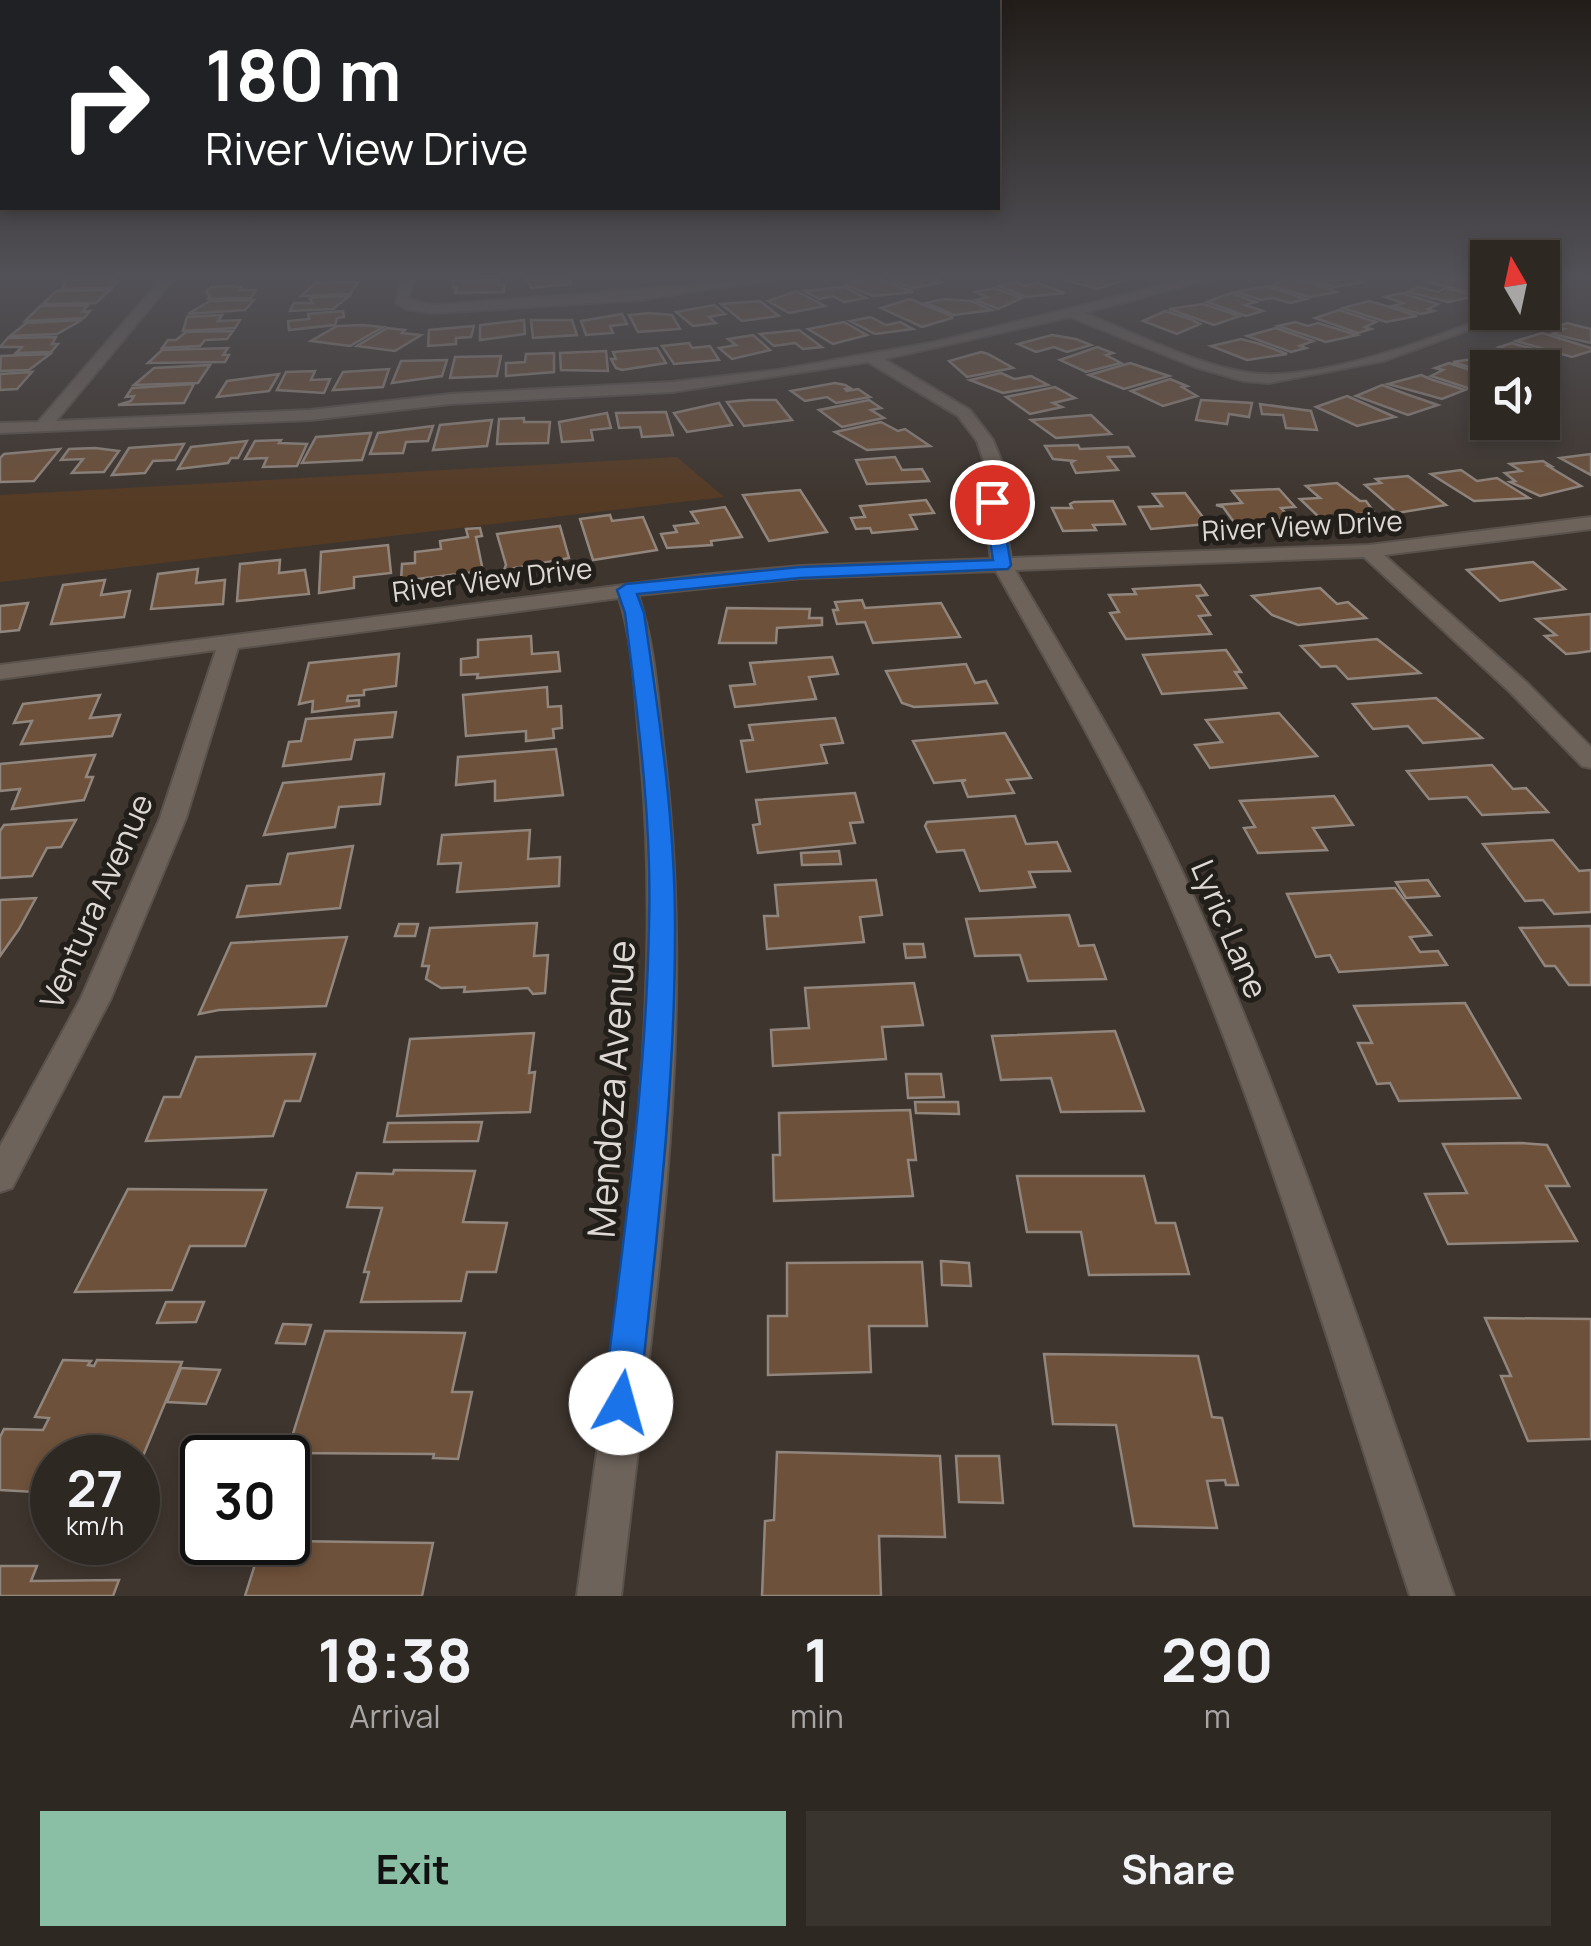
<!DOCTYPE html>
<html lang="en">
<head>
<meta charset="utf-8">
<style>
	:root { --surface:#2e2822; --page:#3a342f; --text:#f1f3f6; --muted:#a7a6a5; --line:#494440; --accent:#8abfa5 }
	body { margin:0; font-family:Manrope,sans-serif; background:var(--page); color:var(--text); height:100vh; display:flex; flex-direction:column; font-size:38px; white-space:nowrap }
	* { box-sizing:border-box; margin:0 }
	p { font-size:32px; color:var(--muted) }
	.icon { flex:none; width:55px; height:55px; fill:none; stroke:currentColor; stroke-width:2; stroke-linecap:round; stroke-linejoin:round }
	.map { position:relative; height:1596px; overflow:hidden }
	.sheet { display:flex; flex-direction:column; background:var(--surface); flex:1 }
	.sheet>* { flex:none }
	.top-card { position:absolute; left:0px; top:0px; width:1000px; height:210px; box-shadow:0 5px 15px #0003,0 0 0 2px var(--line); background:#202124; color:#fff; overflow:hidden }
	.needle { width:65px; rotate:351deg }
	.tools { position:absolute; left:1470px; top:240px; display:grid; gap:20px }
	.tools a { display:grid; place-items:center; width:90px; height:90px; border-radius:0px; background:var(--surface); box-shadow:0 5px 15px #0003,0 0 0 2px var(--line); font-size:50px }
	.speed { position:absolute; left:30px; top:1435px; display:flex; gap:20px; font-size:50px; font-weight:700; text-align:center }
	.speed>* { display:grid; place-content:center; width:130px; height:130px; border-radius:50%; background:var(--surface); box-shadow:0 5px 15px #0003,0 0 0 2px var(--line); line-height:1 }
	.speed small { font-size:25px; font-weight:400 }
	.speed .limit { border:5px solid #111; border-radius:15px; background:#fff; color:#111 }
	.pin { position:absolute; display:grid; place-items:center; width:85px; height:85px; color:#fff; margin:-42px; border:5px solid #fff; border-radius:50%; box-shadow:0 2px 10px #0007 }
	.me { position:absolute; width:110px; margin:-55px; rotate:7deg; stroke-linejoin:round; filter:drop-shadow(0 0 8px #0008) }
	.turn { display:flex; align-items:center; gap:35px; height:210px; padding:0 40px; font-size:45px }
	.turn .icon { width:130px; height:130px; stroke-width:2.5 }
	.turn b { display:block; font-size:70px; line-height:85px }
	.eta { display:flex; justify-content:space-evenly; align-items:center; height:170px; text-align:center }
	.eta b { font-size:60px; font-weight:700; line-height:70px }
	.button { display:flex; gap:20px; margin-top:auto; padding:20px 40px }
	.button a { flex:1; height:115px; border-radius:0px; background:var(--accent); color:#111; font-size:40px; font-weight:700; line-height:115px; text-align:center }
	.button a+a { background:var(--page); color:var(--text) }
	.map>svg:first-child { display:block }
	.green { fill:#563b24 }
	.building { fill:#6e513a; stroke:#91867e; stroke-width:2.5 }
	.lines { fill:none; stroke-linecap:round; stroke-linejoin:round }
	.minor-casing { stroke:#59514b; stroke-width:4 }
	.minor { fill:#6d635b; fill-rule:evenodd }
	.route { fill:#1a73e8; stroke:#114b97; stroke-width:2.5 }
	.labels { text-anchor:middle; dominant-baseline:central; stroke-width:10; stroke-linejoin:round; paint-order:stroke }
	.far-street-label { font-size:28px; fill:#ded8d4; stroke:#221e1a }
	.street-label { font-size:32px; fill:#ded8d4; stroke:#221e1a }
	.near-street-label { font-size:38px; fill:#ded8d4; stroke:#221e1a }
</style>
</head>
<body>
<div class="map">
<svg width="1591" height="1596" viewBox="0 0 1591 1596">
	<rect width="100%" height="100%" fill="#3e352e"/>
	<polygon class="green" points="677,457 724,497 0,582 0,495"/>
	<g class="building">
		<polygon points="67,279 114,279 111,282 117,282 112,288 62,289"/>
		<polygon points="527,279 570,279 570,284 531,288"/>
		<polygon points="880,279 913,292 873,296 845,285 859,279"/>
		<polygon points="888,279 936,279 942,282 913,288"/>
		<polygon points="1073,279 1121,279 1123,280 1098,289 1068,281"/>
		<polygon points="1299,279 1330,289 1337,292 1309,297 1272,286 1286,279"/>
		<polygon points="1307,279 1355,279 1364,282 1334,287"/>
		<polygon points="1433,279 1484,280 1488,287 1478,294 1428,282"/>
		<polygon points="499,280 498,285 505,284 504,292 455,293 457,287 453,287 454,281"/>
		<polygon points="358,282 350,294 301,296 315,283"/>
		<polygon points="1016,282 1025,286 1037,283 1065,293 1026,297 999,286"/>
		<polygon points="1266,286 1306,299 1290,303 1272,298 1261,300 1236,292"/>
		<polygon points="211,287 234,286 241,287 239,290 256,290 251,298 208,299 210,296 206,292"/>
		<polygon points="844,287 866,298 844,302 833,296 820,299 804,291"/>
		<polygon points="1418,287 1438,292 1445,288 1477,296 1448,302 1407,292"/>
		<polygon points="994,288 1022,298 998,309 976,300 988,297 975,292"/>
		<polygon points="110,290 96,303 43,304 56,291"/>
		<polygon points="796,291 798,292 825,306 789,313 768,301"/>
		<polygon points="1231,293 1256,302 1245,305 1263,311 1246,316 1207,302"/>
		<polygon points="1401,293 1438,304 1428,309 1434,311 1421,314 1392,306 1403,303 1385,297"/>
		<polygon points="349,296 333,309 290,311 294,303 313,303 310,299 315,297"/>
		<polygon points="910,299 952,316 952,318 922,327 881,308"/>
		<polygon points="944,299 971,301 992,310 954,315 926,303"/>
		<polygon points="254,300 245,310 188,314 210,301"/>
		<polygon points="760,301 779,316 742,321 721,304"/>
		<polygon points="1369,301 1383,305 1417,316 1386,322 1343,308"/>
		<polygon points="1203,304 1206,305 1240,316 1214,325 1169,309"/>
		<polygon points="88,305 82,312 90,311 84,318 25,321 40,306"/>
		<polygon points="714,305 725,314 709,317 716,323 693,326 676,312"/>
		<polygon points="1339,310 1376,322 1365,327 1371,329 1358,333 1315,318"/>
		<polygon points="343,311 344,317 337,318 335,325 289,330 288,321 309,319 308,314"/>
		<polygon points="1165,311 1190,319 1200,324 1177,334 1143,321"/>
		<polygon points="649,313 672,315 680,329 638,332 629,315"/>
		<polygon points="622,314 627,324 610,326 613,333 586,335 581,321"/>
		<polygon points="222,315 218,321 240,320 235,328 183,331 187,317"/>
		<polygon points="871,317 886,325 900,322 913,329 875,334 850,321"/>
		<polygon points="82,320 57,334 10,336 26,323"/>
		<polygon points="524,320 525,334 480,340 480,325"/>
		<polygon points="531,320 572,320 577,335 533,338"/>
		<polygon points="844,322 867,335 833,344 808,329"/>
		<polygon points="1295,322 1308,326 1318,323 1357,335 1326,342 1278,326"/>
		<polygon points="1567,323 1591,329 1591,343 1552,334 1564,329 1557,327"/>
		<polygon points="363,325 383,327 350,346 311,341 337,326"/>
		<polygon points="474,326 471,337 456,338 456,344 428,346 429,330"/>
		<polygon points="387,328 405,330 402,333 421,335 395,351 357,346"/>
		<polygon points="1276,328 1313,341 1300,346 1306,348 1291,352 1247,336"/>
		<polygon points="799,330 822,347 803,349 795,343 774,346 760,334"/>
		<polygon points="233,331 227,339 205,340 200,346 162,348 168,340 176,340 186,332"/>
		<polygon points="1542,333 1591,348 1591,351 1572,357 1516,341"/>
		<polygon points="753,335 770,350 732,359 719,348 736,345 728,339"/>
		<polygon points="1052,335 1076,339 1091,345 1067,352 1054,347 1036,352 1018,344"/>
		<polygon points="56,337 52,344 58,344 51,352 16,353 22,347 0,347 8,338"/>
		<polygon points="1241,339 1260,344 1287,354 1247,360 1211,346"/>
		<polygon points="689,343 692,348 710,346 719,360 674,364 662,346"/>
		<polygon points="1512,343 1544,352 1533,356 1554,363 1536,368 1495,355 1505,349 1499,347"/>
		<polygon points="1097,347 1113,353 1106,355 1121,363 1086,372 1060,360"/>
		<polygon points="228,348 223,355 229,355 225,362 148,363 162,350"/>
		<polygon points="657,348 666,363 622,370 616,368 611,359 616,359 613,352"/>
		<polygon points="606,351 608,371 561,370 560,353"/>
		<polygon points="981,352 988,354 1013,368 967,377 949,361"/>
		<polygon points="554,353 554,372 506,376 506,363 525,362 526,354"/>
		<polygon points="50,354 29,370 0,371 1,356"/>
		<polygon points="501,356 497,376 450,378 455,357"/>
		<polygon points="1492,356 1528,368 1488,368 1488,373 1453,362"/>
		<polygon points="447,360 442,376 392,383 401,361"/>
		<polygon points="1130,363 1169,376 1124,389 1089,375"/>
		<polygon points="1449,363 1488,376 1488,386 1474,390 1431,376 1443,370 1435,368"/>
		<polygon points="210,365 198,383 134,385 154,368"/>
		<polygon points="389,369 383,387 333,390 343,372"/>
		<polygon points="315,371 311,380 330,379 324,393 277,390 286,372"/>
		<polygon points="32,372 17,389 0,390 0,374"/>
		<polygon points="1001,373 1014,379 1031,376 1048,385 1003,393 970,380"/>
		<polygon points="279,374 269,391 217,397 227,381"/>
		<polygon points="1421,375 1433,380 1465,390 1442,399 1388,384"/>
		<polygon points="1170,379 1187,386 1182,387 1197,396 1163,406 1131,391"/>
		<polygon points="835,383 845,385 850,388 845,389 847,391 858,389 870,397 836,403 827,397 805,401 791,391"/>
		<polygon points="194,384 184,403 118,405 131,401 134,396 126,397 132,388"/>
		<polygon points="1382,385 1406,394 1438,405 1408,415 1356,396"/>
		<polygon points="1055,387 1075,398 1053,403 1062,407 1030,414 1006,397"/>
		<polygon points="1347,396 1395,417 1357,426 1316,407"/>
		<polygon points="750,400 776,400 792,420 744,426 727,402"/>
		<polygon points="869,400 881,408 871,410 884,418 842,427 819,410"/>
		<polygon points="1201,400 1252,403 1249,417 1229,414 1227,424 1196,420"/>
		<polygon points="719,403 732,425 687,432 674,413"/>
		<polygon points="1260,404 1311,411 1317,430 1286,428 1283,415 1262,414"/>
		<polygon points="666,412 673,435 642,437 640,427 619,428 616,413"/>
		<polygon points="607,413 611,428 591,430 593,440 562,442 559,422"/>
		<polygon points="1091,415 1111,434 1056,438 1031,420"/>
		<polygon points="524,418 524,422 550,422 548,443 497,444 499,419"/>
		<polygon points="492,420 487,446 433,450 440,425"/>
		<polygon points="881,422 898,431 905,429 930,446 867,450 835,432"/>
		<polygon points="433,426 428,441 406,442 403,453 370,454 378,433"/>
		<polygon points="371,433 362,460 302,463 316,437"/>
		<polygon points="281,440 279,443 307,444 297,466 263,467 267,458 245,459 255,441"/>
		<polygon points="247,441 238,458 231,458 228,463 178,469 191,447"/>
		<polygon points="184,444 175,460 153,461 145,473 112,475 129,448"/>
		<polygon points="1078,445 1080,449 1128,447 1134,456 1108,457 1118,470 1076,473 1071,463 1074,461 1053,459 1045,446"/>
		<polygon points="95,448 119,451 104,472 72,473 83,459 61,460 69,449"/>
		<polygon points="60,449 34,481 0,482 0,458 4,454"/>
		<polygon points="1591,454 1591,475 1560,458"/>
		<polygon points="895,457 902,470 922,469 929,481 867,484 856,460"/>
		<polygon points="1543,461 1551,466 1548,466 1581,486 1540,496 1510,482 1515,481 1505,473 1521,471 1510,464"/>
		<polygon points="1461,470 1477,481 1497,478 1529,498 1474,501 1431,474"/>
		<polygon points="1408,476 1446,505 1397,513 1365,485 1381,483 1376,479"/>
		<polygon points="1337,483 1360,501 1366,501 1374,512 1322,520 1300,499 1320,498 1306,486"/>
		<polygon points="1279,489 1295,507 1281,508 1290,518 1236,525 1223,507 1216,505 1242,503 1232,491"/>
		<polygon points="800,490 827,532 769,541 743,495"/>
		<polygon points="1185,493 1208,524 1151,529 1139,507 1162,506 1153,494"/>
		<polygon points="926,500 934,513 910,515 917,529 872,533 870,528 856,529 851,518 865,517 860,506"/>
		<polygon points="1113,501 1125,524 1093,525 1096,530 1063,531 1052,508 1072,508 1070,504 1074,502"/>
		<polygon points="725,507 742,537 711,541 712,545 667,548 661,534 677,532 674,526 698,523 691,512"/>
		<polygon points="610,515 612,521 643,517 657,550 593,560 580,519"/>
		<polygon points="560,526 569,558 504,570 506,565 497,534"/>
		<polygon points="480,528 482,536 476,537 483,571 401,581 402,564 415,563 415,552 441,549 440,541 468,537 466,529"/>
		<polygon points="388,545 391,573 354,577 354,588 319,593 321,552"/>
		<polygon points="280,560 279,573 305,570 309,594 237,601 240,564"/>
		<polygon points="1533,562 1565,589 1500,601 1467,570"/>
		<polygon points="198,569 196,583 225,580 223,604 151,609 158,574"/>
		<polygon points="105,580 101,595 130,591 124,617 51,624 63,585"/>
		<polygon points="1200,585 1207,595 1197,596 1210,615 1199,616 1211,634 1126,639 1110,613 1119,612 1109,595 1136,594 1133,589"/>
		<polygon points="1320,588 1337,604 1348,602 1366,618 1298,625 1272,615 1252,596"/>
		<polygon points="862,600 865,608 941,603 960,637 873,643 865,622 837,624 833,610 838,610 835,602"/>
		<polygon points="28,603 19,630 0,632 0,606"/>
		<polygon points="727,608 810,609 809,618 822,618 822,625 777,628 776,643 719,643"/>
		<polygon points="1591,614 1591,651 1577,653 1566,654 1545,636 1556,635 1536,619"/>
		<polygon points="531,636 532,654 558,652 560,671 477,678 478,674 461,675 461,659 478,657 478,640"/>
		<polygon points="1377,639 1420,673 1348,679 1336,666 1321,667 1301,646"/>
		<polygon points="1226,650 1241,672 1235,672 1246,688 1162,694 1143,655"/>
		<polygon points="399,654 396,686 364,690 364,695 348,696 347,701 359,700 359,706 312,712 313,701 299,704 309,663"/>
		<polygon points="832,657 838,674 809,677 816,699 735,707 730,686 755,684 750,663"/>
		<polygon points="966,664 975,683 986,681 997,703 914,707 902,703 886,671"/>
		<polygon points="547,687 548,707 561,706 562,728 553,729 554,738 526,741 526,731 466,736 463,695"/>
		<polygon points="100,695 90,718 120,715 112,736 21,744 32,721 14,723 23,704"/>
		<polygon points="1436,698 1482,738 1423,743 1408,726 1373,729 1353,704"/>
		<polygon points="396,712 392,737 355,740 351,759 283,766 289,742 301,741 306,719"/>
		<polygon points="1279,713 1317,756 1210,768 1195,745 1222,742 1206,720"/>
		<polygon points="835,718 843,743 821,745 827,763 747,772 741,741 753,740 749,725"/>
		<polygon points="1005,733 1031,778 1007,780 1014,793 968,797 962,782 966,780 934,783 913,741"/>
		<polygon points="556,749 563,795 495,801 495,781 456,785 458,757"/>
		<polygon points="95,755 86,777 93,777 84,800 12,809 20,789 0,791 0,764"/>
		<polygon points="1492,765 1513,789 1526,788 1548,812 1482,815 1467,797 1429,799 1407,771"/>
		<polygon points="384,774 380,804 339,807 335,827 264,835 283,783"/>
		<polygon points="855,793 863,822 850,823 855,843 758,853 753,825 760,824 756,800"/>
		<polygon points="1334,796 1353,825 1313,828 1327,850 1258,853 1244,828 1255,827 1240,801"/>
		<polygon points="1015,816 1026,844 1057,842 1070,871 1029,872 1035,887 980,891 964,850 937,852 925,826 927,822"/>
		<polygon points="76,820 61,847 47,848 32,876 0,878 0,831 4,825"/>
		<polygon points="530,830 528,859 560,857 559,886 457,892 461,863 438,864 442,835"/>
		<polygon points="1553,840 1579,871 1591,870 1591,912 1554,914 1543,900 1525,901 1483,844"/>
		<polygon points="353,846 340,908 237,917 247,886 280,884 288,854"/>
		<polygon points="839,851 841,864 802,865 801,853"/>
		<polygon points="876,880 882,915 860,917 864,942 767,949 764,916 778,916 775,885"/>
		<polygon points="1428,880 1439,896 1406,898 1396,882"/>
		<polygon points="1395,888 1431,935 1410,937 1420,952 1438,951 1447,965 1339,972 1330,955 1316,957 1287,894"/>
		<polygon points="36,898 19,929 0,956 0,900"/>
		<polygon points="1069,915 1079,946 1094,945 1106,979 1028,981 1020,955 975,956 966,919"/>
		<polygon points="537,923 534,956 548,955 545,993 533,994 528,988 464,992 465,987 441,988 426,979 429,966 422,966 430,928"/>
		<polygon points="399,924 418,924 415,936 395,936"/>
		<polygon points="1591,926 1591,985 1569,985 1555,966 1545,966 1520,928"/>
		<polygon points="347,937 326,1006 219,1010 199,1014 231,943"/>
		<polygon points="904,944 923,944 925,957 906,958"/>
		<polygon points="914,983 923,1025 882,1027 886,1059 773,1066 771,1030 809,1028 805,988"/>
		<polygon points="1465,1003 1520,1098 1399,1101 1390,1083 1377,1084 1358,1043 1372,1043 1354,1006"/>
		<polygon points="1115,1031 1144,1111 1061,1112 1051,1078 1001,1080 992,1036"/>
		<polygon points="534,1033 529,1073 535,1072 530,1112 397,1116 410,1039"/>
		<polygon points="315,1054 300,1101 285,1101 273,1136 146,1141 164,1097 180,1097 196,1057"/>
		<polygon points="906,1074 941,1074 944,1097 908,1098"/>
		<polygon points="915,1102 958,1102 959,1114 916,1113"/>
		<polygon points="910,1110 916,1160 908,1160 913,1196 774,1201 773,1155 780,1155 779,1113"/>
		<polygon points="482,1122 478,1141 384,1142 388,1123"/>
		<polygon points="1522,1143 1547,1145 1569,1186 1546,1186 1577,1241 1448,1244 1425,1194 1467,1193 1443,1144"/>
		<polygon points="394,1170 475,1171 463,1222 507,1223 496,1272 467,1272 461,1301 361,1302 369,1272 364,1272 382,1208 347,1207 357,1173 393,1174"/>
		<polygon points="1017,1176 1144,1176 1156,1223 1175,1223 1189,1274 1089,1275 1081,1232 1027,1232"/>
		<polygon points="128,1189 266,1190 245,1246 190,1246 172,1290 75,1292"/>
		<polygon points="941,1261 969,1263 971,1286 942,1285"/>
		<polygon points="922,1262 927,1326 869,1326 871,1372 768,1375 768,1316 787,1316 787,1263"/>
		<polygon points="166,1302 204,1302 196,1322 157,1323"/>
		<polygon points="1485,1318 1591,1319 1591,1439 1528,1441 1501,1376 1511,1376"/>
		<polygon points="283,1324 311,1325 305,1344 276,1343"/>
		<polygon points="325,1331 465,1333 452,1392 472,1392 458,1459 433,1458 434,1454 287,1453"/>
		<polygon points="1044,1354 1198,1356 1212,1417 1222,1418 1238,1485 1226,1485 1225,1480 1207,1481 1217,1528 1134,1526 1116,1425 1053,1424"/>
		<polygon points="63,1360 91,1361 88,1365 94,1366 97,1360 182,1362 138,1468 138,1458 52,1458 52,1493 0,1490 0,1437 4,1429 43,1430 49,1418 35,1417"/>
		<polygon points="181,1368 220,1370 206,1404 167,1402"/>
		<polygon points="777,1452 940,1456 945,1537 879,1536 881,1596 762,1596 765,1521 774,1520"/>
		<polygon points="956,1456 999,1456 1003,1503 959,1502"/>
		<polygon points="262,1542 288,1541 433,1543 422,1596 245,1596"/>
		<polygon points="0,1566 37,1566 31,1581 119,1580 113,1596 0,1596"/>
	</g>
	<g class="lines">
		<g class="minor-casing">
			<g id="minor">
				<path d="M161,279H174L56,421L310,410L450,394L672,382L778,370L935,342L1188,279H1211L1084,313C1136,333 1189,362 1244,372C1312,385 1434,338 1499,312H1518L1383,361L1269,383L1244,381L1195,367L1070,317L884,359L970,410L993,440L1005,470L1001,501L1011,558L1369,545L1591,517V529L1384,555L1526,682L1591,747V768L1582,766L1510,692L1364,557L1015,570C1072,667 1133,765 1180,867C1289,1103 1368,1351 1454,1596H1410C1330,1351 1259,1100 1153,865C1107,764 1050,667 996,571L801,578L638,595C655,644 658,701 664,752C699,1033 652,1317 621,1596H577C614,1316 668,1032 640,748C635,699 634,644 619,598L238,648L186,818L111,998L12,1188L0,1192V1146L81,998L160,818L216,650L0,679V665L702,575L801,566L991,559L983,501L987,470L977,441L958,416L868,362L672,392L450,404L310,420L0,433V423L38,422Z"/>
				<polygon points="402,279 414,279 408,299 433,305 775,279 639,300 433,313 406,309 396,303"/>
				<polygon points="1552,279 1566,279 1542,300 1542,289"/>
			</g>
		</g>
		<use href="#minor" class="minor"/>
	</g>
	<linearGradient id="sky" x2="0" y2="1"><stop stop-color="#221d19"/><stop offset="0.55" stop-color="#525157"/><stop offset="1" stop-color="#525157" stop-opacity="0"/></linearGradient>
	<rect width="1591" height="503" fill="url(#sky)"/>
	<path class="route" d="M992,497L1000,502L1011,565L1008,569L800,578L637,594L644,613C659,716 675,819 675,924C676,1084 656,1244 639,1403L634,1415L621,1420L609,1415L603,1403C623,1244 646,1085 649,925C652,820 638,717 625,613L617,590L626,584L800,567L993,560L984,502Z"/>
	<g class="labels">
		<g class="far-street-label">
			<text transform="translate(1302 525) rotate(-3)">River View Drive</text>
			<text transform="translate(492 579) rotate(-7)">River View Drive</text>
		</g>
		<g class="street-label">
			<text transform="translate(96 901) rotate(-66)">Ventura Avenue</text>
			<text transform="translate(1230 929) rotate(67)">Lyric Lane</text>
		</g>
		<g class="near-street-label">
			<text transform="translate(610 1089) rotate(-86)">Mendoza Avenue</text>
		</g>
	</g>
</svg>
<div class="tools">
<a><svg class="needle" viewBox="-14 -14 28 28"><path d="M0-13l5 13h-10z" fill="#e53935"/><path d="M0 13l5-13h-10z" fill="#a7a6a5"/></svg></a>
<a><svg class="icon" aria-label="sound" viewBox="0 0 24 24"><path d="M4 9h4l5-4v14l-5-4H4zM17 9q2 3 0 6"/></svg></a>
</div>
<div class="speed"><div>27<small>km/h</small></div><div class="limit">30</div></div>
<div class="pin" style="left:992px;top:502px;background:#d93025"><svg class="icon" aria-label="arrive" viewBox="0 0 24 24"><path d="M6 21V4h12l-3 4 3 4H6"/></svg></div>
<svg class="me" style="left:621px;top:1403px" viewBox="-20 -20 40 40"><circle r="19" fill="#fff"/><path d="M0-13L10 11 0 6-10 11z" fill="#1a73e8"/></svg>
<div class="top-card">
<div class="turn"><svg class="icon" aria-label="right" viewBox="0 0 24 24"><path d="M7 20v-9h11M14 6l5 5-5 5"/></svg><div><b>180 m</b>River View Drive</div></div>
</div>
</div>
<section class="sheet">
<div class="eta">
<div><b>18:38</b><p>Arrival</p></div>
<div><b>1</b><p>min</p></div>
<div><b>290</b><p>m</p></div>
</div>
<div class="button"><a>Exit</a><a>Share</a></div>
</section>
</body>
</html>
